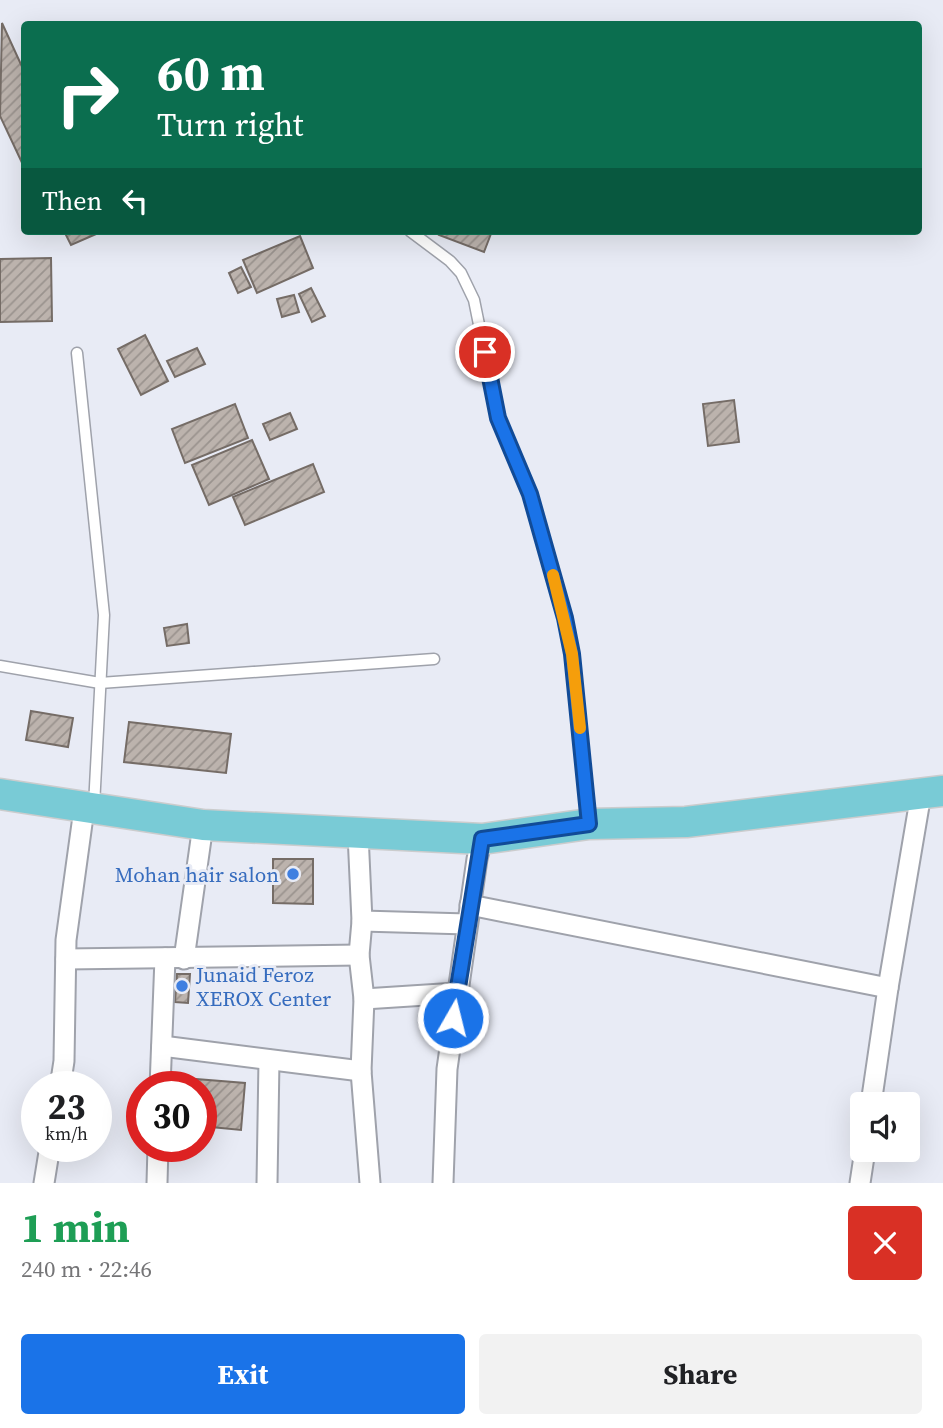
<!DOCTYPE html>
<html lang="en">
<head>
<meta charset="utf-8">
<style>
	:root { --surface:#fff; --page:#f2f2f2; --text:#202124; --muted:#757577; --accent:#1a73e8 }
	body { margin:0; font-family:"Source Serif 4",serif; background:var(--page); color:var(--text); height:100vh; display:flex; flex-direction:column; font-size:26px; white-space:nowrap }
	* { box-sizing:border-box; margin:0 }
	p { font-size:23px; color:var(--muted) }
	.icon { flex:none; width:38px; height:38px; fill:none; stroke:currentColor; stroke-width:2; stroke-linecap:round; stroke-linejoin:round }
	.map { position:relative; height:1183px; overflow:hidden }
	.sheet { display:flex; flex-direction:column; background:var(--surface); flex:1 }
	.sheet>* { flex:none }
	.hud { position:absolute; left:21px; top:21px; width:901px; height:214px; border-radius:7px; box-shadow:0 7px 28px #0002; background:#0b6e4f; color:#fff; overflow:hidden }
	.controls { position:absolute; left:850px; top:1092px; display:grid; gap:14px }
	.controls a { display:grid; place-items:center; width:70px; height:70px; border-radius:7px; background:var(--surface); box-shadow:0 7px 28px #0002; font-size:35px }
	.speed { position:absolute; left:21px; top:1071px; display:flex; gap:14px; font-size:35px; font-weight:700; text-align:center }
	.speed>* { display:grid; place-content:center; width:91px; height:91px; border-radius:50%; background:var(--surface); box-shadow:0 7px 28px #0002; line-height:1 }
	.speed small { font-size:18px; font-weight:400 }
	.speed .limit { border:10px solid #d22; background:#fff; color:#111 }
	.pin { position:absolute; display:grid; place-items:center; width:60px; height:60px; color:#fff; margin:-30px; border:4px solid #fff; border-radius:50%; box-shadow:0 2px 7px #0007 }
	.me { position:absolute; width:77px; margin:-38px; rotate:8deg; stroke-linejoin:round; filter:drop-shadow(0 0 5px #0008) }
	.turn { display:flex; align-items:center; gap:24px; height:147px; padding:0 21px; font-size:32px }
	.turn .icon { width:91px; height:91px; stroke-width:2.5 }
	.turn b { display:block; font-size:49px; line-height:60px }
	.then { display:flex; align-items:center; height:66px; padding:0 21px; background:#0003; gap:14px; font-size:26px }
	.round { display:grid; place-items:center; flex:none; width:74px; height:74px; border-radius:7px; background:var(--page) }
	.summary { display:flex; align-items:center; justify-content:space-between; height:119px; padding:0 21px }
	h1 { font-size:42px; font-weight:700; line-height:52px; color:#1e9e55 }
	.cta { display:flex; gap:14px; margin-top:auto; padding:14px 21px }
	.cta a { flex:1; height:80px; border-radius:7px; background:var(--accent); color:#fff; font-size:28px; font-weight:700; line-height:80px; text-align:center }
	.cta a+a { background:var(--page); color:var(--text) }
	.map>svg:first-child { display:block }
	.building { fill:url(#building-hatch); stroke:#756c66; stroke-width:2 }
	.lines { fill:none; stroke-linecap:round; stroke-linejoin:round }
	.service-casing { stroke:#9fa2ab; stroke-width:13 }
	.minor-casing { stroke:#9fa2ab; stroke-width:23 }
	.primary-casing { stroke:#cbcccd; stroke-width:33 }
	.service { stroke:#fff; stroke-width:10 }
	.minor { stroke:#fff; stroke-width:19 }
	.primary { stroke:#79cbd6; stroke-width:30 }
	.route-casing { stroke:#114b97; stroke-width:18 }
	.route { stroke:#1a73e8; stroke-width:12 }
	.slow { stroke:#f59e0b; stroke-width:12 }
	.shop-dot { fill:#3f7fe0; stroke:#e8ebf5; stroke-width:2.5 }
	.labels { text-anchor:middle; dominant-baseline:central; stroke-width:6; stroke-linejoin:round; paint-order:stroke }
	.shop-label { font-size:21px; fill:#366cbe; stroke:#e8ebf5; text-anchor:end }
</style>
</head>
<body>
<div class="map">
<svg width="943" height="1183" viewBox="0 0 943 1183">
	<defs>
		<pattern id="building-hatch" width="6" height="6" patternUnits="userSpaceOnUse" patternTransform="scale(1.75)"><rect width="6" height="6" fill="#bcb3ad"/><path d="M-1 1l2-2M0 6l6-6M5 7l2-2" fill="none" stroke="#9a938e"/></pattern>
	</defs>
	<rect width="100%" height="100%" fill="#e8ebf5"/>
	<g class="building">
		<polygon points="2,23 24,71 24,167 0,116"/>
		<polygon points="64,231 103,231 71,245"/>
		<polygon points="441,231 492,231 484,252 439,235"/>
		<polygon points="300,236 313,268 257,293 243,260"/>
		<polygon points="51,258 52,321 0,322 0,259"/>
		<polygon points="241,267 251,287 238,293 229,273"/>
		<polygon points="311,288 325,316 312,322 299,294"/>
		<polygon points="294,295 299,312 282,317 277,299"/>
		<polygon points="145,335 168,381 141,395 118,349"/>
		<polygon points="197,348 205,364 175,377 167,361"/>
		<polygon points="734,400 739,442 708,446 703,404"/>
		<polygon points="235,404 248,438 185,463 172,429"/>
		<polygon points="290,413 297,429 270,440 263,424"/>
		<polygon points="252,440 269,479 209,505 192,465"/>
		<polygon points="313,464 324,492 245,525 233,497"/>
		<polygon points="187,624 189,643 167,646 164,628"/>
		<polygon points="31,711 73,718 68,747 26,740"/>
		<polygon points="129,722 231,734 226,773 124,762"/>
		<polygon points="273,859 313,859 313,904 273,903"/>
		<polygon points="177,974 190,974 188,1003 175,1002"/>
		<polygon points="196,1079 245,1083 241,1130 201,1126 201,1087 195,1087"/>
	</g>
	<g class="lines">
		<g class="service-casing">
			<g id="service">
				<polyline points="410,231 450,261 461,273 474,300 498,418 530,494 564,618 572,654 589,821"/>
				<polyline points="77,353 104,615 94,806"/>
				<polyline points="0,666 100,683 434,659"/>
			</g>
		</g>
		<g class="minor-casing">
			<g id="minor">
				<polyline points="358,834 362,921 359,955 364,999 361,1071 370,1183"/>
				<polyline points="470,905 888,988"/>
				<polyline points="362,921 467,924"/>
				<polyline points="66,959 359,955"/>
				<polyline points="184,959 203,825"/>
				<polyline points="364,999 457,993"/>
				<polyline points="162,1046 361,1071"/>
				<polyline points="60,1087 64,1061 66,940 84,809"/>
				<polyline points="160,1087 165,958"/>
				<polyline points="871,1104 888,988 921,794"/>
				<polyline points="44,1183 50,1146"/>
				<polyline points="157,1183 158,1146"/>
				<polyline points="267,1183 269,1060"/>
				<polyline points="443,1183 447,1069 477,859 482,839"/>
				<polyline points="860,1183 865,1150"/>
			</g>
		</g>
		<g class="primary-casing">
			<polyline id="primary" points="0,794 203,825 482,839 589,824 686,822 943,791"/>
		</g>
		<use href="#service" class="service"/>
		<use href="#minor" class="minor"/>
		<use href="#primary" class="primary"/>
	</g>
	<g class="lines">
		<g class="route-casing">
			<polyline id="route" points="453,1018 482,839 589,824 572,654 565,618 530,494 498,418 485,352"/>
		</g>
		<use href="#route" class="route"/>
		<polyline class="slow" points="553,575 572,654 580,728"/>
	</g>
	<g class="shop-dot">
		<circle cx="293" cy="874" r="7"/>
		<circle cx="182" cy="986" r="7"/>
	</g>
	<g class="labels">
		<g class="shop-label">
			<text x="279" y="874">Mohan hair salon</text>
			<text x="196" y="974" text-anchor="start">Junaid Feroz<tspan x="196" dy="24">XEROX Center</tspan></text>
		</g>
	</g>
</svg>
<div class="controls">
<a><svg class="icon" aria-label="sound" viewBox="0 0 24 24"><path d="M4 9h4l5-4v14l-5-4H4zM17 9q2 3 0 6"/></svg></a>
</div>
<div class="speed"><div>23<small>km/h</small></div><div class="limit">30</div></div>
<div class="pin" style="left:485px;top:352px;background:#d93025"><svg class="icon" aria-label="arrive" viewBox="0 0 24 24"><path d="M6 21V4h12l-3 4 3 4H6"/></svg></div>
<svg class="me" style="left:453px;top:1018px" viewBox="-20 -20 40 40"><circle r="17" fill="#1a73e8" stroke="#fff" stroke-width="3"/><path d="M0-11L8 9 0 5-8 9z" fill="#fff"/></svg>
<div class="hud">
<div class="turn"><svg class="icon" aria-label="right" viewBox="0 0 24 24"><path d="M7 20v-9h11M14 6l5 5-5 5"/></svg><div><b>60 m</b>Turn right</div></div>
<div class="then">Then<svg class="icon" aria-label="left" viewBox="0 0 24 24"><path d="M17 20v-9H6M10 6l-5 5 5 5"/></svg></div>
</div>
</div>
<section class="sheet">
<div class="summary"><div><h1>1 min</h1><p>240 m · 22:46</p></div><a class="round" style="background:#d93025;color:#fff"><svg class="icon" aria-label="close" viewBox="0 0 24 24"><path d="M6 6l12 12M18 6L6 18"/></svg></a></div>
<div class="cta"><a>Exit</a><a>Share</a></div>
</section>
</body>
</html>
